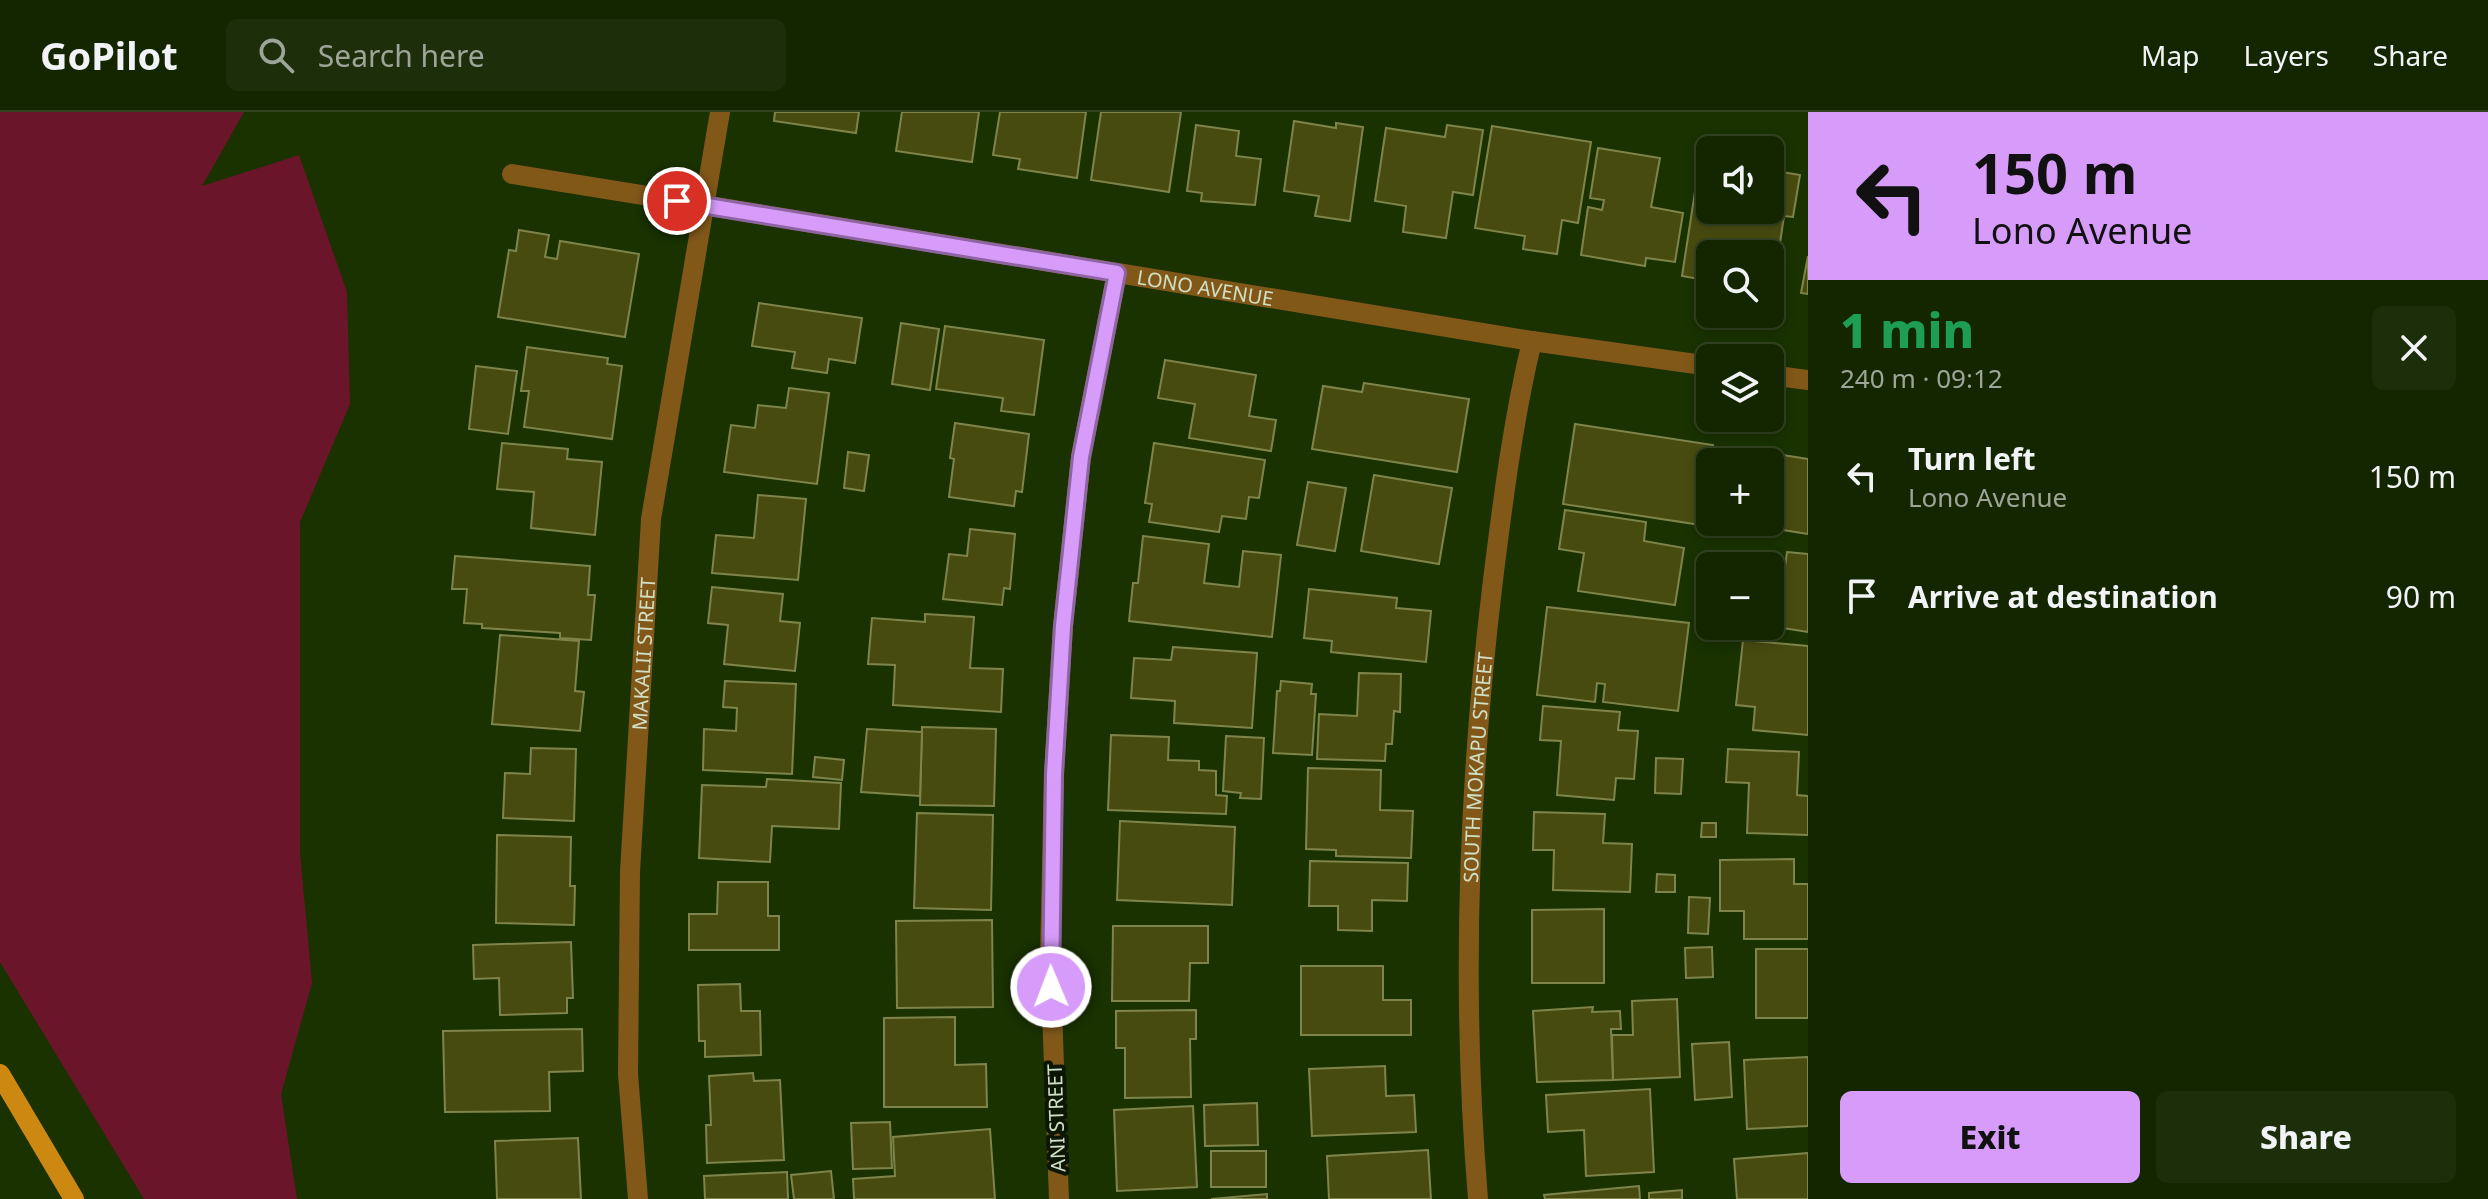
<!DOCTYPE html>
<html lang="en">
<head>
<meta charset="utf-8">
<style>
	:root { --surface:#132600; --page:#1c2e0a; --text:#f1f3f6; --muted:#9da599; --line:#324322; --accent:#d79bf9 }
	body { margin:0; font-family:"Noto Sans",sans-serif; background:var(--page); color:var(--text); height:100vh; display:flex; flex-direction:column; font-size:30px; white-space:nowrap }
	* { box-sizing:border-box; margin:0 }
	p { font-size:26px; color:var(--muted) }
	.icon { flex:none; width:44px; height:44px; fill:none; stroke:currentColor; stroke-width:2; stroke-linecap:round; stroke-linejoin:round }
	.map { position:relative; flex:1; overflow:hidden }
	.details { display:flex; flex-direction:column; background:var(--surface); width:680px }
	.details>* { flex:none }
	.hud { background:#d79bf9; color:#111; overflow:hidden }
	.tools { position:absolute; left:1696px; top:24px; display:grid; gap:16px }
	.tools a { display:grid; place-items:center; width:88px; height:88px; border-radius:12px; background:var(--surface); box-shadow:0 4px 12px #0003,0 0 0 2px var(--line); font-size:40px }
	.pin { position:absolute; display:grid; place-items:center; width:68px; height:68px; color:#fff; margin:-34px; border:4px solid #fff; border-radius:50%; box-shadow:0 2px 8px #0007 }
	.me { position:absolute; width:88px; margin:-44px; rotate:359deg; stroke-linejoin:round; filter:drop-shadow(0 0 6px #0008) }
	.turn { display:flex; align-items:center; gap:28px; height:168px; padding:0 32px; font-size:36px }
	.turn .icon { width:104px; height:104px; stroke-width:2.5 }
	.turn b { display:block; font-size:56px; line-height:68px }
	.round { display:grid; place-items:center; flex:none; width:84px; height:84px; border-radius:12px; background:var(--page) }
	.overview { display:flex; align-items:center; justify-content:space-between; height:136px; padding:0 32px }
	h1 { font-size:48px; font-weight:800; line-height:60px; color:#1e9e55 }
	.cta { display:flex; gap:16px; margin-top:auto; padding:16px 32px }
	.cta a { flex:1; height:92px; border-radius:12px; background:var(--accent); color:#111; font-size:32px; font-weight:800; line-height:92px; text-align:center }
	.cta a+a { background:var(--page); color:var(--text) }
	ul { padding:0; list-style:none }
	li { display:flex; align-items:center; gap:24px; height:120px; padding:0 32px }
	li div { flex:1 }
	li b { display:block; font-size:30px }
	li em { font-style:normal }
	header { display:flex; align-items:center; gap:48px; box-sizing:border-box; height:112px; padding:0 40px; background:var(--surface); border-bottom:2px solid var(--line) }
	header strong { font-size:38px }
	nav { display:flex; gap:44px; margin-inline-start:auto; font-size:28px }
	.search { width:560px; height:72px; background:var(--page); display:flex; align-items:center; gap:20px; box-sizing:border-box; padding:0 28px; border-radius:12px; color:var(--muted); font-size:30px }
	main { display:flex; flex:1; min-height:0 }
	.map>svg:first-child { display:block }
	.green { fill:#6b152a }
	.building { fill:#484b0f; stroke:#7f844a; stroke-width:2 }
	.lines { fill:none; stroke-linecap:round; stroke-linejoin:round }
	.minor { stroke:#825819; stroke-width:20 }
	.tertiary { stroke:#825819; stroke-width:20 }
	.primary { stroke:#cd8811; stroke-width:20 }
	.route-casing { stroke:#8c65a2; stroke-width:20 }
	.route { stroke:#d79bf9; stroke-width:14 }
	.labels { text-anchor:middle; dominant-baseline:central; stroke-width:8; stroke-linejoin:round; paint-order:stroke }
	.street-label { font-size:20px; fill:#d0e0c6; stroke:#0b1604 }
</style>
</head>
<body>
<header>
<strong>GoPilot</strong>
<div class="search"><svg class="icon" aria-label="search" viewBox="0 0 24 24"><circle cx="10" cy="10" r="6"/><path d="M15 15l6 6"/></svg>Search here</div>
<nav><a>Map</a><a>Layers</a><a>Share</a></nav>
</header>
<main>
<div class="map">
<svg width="1808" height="1087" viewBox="0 0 1808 1087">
	<rect width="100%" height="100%" fill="#193200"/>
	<polygon class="green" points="0,0 244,0 202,74 299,43 347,180 350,292 300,410 300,741 312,871 281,982 297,1087 144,1087 0,850"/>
	<g class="building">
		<polygon points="775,0 859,0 856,21 774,9"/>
		<polygon points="902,0 979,0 972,50 896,39"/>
		<polygon points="1000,0 1086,0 1077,66 1018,57 1020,47 993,43"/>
		<polygon points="1101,0 1181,0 1169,80 1091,68"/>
		<polygon points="1294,9 1336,16 1336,11 1363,15 1350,109 1315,104 1319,84 1284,79"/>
		<polygon points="1196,13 1239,19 1236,44 1261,47 1255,93 1201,89 1202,81 1187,79"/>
		<polygon points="1447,13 1483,18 1473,83 1453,80 1446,126 1403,120 1406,94 1375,89 1386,16 1445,25"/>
		<polygon points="1492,14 1591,30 1578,111 1562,108 1557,142 1523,137 1525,124 1475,116"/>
		<polygon points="1598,36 1660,46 1651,95 1683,101 1675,150 1646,146 1645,154 1581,143 1588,95 1602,98 1604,88 1590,86"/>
		<polygon points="1700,47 1710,49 1710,98 1770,98 1770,58 1800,63 1793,105 1784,104 1776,158 1770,157 1770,142 1710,142 1710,169 1682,164"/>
		<polygon points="519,118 549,123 545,145 557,147 560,129 639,142 625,225 498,205 509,138 516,139"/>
		<polygon points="1808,144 1808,182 1801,181"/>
		<polygon points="759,191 862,206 855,251 829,247 827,261 792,256 795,240 752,234"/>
		<polygon points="901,211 939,217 930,278 892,272"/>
		<polygon points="945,214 1044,228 1034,303 1001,299 1003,286 936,277"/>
		<polygon points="527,235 608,246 607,252 622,254 612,327 524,315 529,279 521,279"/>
		<polygon points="1165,248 1256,263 1249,304 1276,308 1271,339 1189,326 1195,292 1158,286"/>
		<polygon points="476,254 517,259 508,322 469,317"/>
		<polygon points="1364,271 1469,287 1457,360 1312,337 1323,274 1362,280"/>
		<polygon points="789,276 829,281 817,372 724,360 731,313 755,316 758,293 786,296"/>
		<polygon points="955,311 1029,322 1022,380 1016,379 1014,394 949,385 954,347 950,346"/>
		<polygon points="1575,312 1713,333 1701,413 1563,392"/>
		<polygon points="502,331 568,337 567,347 602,350 595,423 531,416 534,380 497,377"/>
		<polygon points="1154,331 1265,348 1259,386 1249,385 1246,407 1222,404 1219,420 1149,410 1152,392 1145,391"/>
		<polygon points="1744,337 1808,347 1808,422 1733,410 1770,410 1770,350 1742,350"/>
		<polygon points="848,340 869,343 864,379 844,376"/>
		<polygon points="1374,363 1452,376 1439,452 1361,439"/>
		<polygon points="1308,370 1346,376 1335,439 1297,433"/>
		<polygon points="758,383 806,387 798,468 712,461 716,423 754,426"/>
		<polygon points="1565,398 1646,410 1644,429 1684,436 1675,493 1578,479 1584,441 1559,437"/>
		<polygon points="970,417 1015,422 1010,477 1004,476 1002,493 943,487 949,442 967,444"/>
		<polygon points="1143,424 1209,432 1204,471 1239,475 1243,439 1281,443 1272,525 1129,509 1133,471 1138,471"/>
		<polygon points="1787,440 1808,442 1808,520 1777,515"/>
		<polygon points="455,444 590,454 588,483 595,483 591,528 560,526 560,521 482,516 482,512 464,511 467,477 452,477"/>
		<polygon points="712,475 783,482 780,509 800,511 795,559 724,552 728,513 708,511"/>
		<polygon points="1309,477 1397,486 1396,496 1431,499 1426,550 1331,540 1332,529 1304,526"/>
		<polygon points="1547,495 1689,511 1678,599 1603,590 1605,572 1597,571 1595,590 1537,583"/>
		<polygon points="925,502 974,505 970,556 1003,557 1001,600 893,593 895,553 868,552 872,506 925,510"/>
		<polygon points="500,523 579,529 575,579 584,580 580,619 492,612"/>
		<polygon points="1743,528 1808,534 1808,623 1753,618 1755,595 1736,593"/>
		<polygon points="1173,535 1257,541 1252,616 1174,611 1175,589 1131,586 1134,546 1171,548"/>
		<polygon points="1359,561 1401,562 1400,600 1394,599 1392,632 1386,632 1385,649 1317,647 1319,602 1357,604"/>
		<polygon points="725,569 796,572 792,662 703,658 704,617 736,619 737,596 723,595"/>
		<polygon points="1281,569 1312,572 1311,582 1316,582 1312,643 1273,641 1277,579 1280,579"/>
		<polygon points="1543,594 1620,600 1618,618 1638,619 1634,667 1616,666 1614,688 1557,683 1561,629 1540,628"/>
		<polygon points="922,615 996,617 994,694 920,693"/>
		<polygon points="867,617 922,620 920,684 861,680"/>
		<polygon points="1111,623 1169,625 1168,648 1199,649 1199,658 1216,659 1216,683 1227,684 1226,702 1108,698"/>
		<polygon points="1226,624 1264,626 1261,687 1240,686 1241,681 1223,679"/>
		<polygon points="531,636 576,637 574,709 503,706 505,661 530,662"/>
		<polygon points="1728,637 1799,640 1797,683 1808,684 1808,723 1747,721 1749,671 1726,670"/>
		<polygon points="815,645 844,648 842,668 813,665"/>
		<polygon points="1656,646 1683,647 1681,682 1655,681"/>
		<polygon points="1308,656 1381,658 1380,698 1413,699 1411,746 1336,744 1336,738 1306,737"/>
		<polygon points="767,667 841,671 839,717 772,714 770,750 699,746 702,673 766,675"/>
		<polygon points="1534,700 1605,702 1603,731 1632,732 1630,780 1553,778 1554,738 1533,738"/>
		<polygon points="917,701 993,703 991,798 914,796"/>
		<polygon points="1120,709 1235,715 1232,793 1117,788"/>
		<polygon points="1702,711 1716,711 1716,725 1701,725"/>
		<polygon points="497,723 571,725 570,774 575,774 574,813 496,811"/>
		<polygon points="1794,747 1794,772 1808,772 1808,827 1744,827 1744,799 1720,799 1720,748"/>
		<polygon points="1310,749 1408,751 1407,789 1372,788 1372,819 1338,818 1338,794 1309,794"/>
		<polygon points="1657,762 1675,763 1675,780 1656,780"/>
		<polygon points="718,770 768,770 768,804 779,804 779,838 689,838 689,802 717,802"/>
		<polygon points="1689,785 1710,786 1708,822 1688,821"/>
		<polygon points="1604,797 1604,871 1532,871 1532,798"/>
		<polygon points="992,808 993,895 897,896 896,809"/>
		<polygon points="1113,814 1208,814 1208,851 1190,851 1189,889 1112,889"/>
		<polygon points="571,830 573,886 567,886 567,901 500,903 499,866 474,867 473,833"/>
		<polygon points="1712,835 1713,865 1686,866 1685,836"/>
		<rect x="1756" y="837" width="52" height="69"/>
		<polygon points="1301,854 1383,854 1383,888 1411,888 1411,923 1301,923"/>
		<polygon points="740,872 741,899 760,899 761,943 705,945 705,929 699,929 698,873"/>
		<polygon points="1677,887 1680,965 1613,968 1612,923 1633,923 1632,889"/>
		<polygon points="1593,895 1592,900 1620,899 1621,917 1611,917 1613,968 1537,970 1533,899"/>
		<polygon points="1196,898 1196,927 1190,927 1191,985 1125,986 1125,936 1116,936 1116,899"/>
		<polygon points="955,905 955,953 986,952 987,995 884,995 884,906"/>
		<polygon points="582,917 583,959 549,960 550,999 445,1000 443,919"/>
		<polygon points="1729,930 1732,985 1695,988 1692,932"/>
		<polygon points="1808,945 1808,1014 1747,1017 1744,948"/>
		<polygon points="1385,954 1386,984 1414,983 1416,1020 1312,1024 1309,957"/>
		<polygon points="753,961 754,969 780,968 784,1048 707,1051 706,1013 711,1013 709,964"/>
		<polygon points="1650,977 1654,1060 1586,1064 1584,1018 1548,1020 1546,983"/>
		<polygon points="1257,991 1258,1033 1205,1034 1204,993"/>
		<polygon points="1193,994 1197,1075 1117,1079 1114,998"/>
		<polygon points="890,1010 892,1056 853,1057 851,1011"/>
		<polygon points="990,1017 995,1087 854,1087 853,1067 895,1064 893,1025"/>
		<polygon points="578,1026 581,1087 497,1087 495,1029"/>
		<polygon points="1428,1038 1431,1087 1329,1087 1327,1044"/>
		<rect x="1211" y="1039" width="55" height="36"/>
		<polygon points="1808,1041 1808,1087 1737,1087 1734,1047"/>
		<polygon points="831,1059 834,1087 794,1087 791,1063"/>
		<polygon points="787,1060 788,1087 705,1087 704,1064"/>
		<polygon points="1639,1074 1640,1087 1545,1087 1544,1083"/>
		<polygon points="1682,1078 1682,1087 1649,1087 1649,1081"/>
		<polygon points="1267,1082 1267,1087 1211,1087"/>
	</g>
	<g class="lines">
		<g class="minor">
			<polyline points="512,62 704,93"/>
			<path id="s1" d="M638,1087L628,962L630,760L651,407L720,0"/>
			<polyline points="1059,1087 1050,845 1054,662 1063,514 1081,345 1117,161"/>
			<path id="s2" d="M1478,1087C1461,881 1468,674 1493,468C1503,388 1513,308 1532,229"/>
		</g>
		<g class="tertiary">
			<path id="s3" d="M704,93L1532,229L1710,254"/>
			<polyline points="1770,263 1808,268"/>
		</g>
		<polyline class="primary" points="0,962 74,1087"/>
	</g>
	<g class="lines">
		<g class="route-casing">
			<polyline id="route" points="677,89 1117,161 1081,345 1063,514 1054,662 1051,875"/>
		</g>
		<use href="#route" class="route"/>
	</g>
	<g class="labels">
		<g class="street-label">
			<text stroke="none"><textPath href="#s3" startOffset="508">LONO AVENUE</textPath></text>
			<text stroke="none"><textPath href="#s1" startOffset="546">MAKALII STREET</textPath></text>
			<text stroke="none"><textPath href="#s2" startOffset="432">SOUTH MOKAPU STREET</textPath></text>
			<text transform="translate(1056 1006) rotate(-92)">ANI STREET</text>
		</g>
	</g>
</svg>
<div class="tools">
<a><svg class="icon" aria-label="sound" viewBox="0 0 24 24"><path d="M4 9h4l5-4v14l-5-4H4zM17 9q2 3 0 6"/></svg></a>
<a><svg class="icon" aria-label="search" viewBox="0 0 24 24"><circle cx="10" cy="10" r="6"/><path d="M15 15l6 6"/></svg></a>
<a><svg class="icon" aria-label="layers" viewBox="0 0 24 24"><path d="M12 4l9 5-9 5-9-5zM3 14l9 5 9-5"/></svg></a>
<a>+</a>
<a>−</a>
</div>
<div class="pin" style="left:677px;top:89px;background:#d93025"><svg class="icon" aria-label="arrive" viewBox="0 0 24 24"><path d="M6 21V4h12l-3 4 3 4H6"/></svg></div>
<svg class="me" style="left:1051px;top:875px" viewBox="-20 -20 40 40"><circle r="17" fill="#d79bf9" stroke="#fff" stroke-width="3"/><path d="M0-11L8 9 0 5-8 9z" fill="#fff"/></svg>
</div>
<section class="details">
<div class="hud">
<div class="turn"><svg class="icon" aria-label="left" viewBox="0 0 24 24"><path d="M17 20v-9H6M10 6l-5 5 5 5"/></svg><div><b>150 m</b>Lono Avenue</div></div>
</div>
<div class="overview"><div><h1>1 min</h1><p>240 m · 09:12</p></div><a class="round"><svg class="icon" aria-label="close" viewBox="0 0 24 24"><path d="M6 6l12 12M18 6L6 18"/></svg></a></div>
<ul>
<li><svg class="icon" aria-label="left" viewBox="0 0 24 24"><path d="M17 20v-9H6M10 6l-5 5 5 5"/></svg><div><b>Turn left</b><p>Lono Avenue</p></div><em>150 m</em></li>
<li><svg class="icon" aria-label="arrive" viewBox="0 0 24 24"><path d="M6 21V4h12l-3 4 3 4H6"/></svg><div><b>Arrive at destination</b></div><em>90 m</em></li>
</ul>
<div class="cta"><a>Exit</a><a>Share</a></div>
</section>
</main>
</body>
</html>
